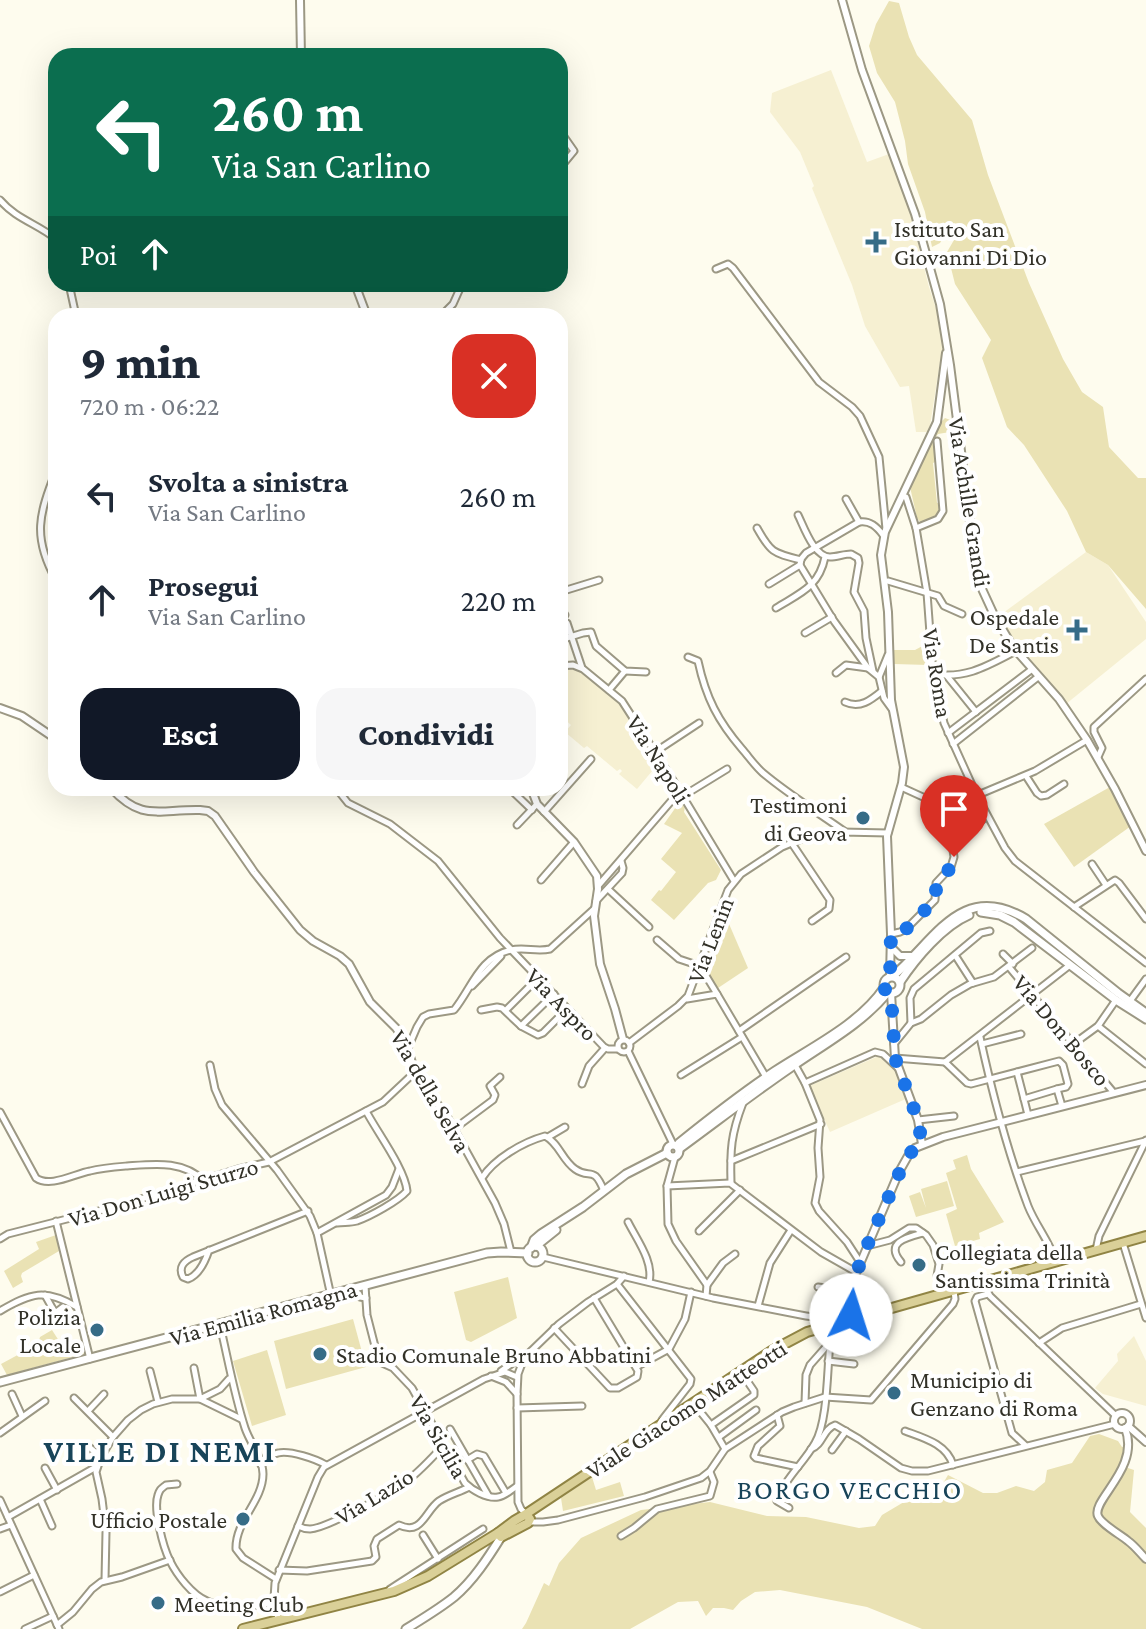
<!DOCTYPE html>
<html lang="it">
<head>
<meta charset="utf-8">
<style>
	:root { --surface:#fff; --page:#f6f6f7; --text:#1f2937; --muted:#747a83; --accent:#111827 }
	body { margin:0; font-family:"Crimson Pro",serif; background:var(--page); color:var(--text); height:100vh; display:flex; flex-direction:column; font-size:30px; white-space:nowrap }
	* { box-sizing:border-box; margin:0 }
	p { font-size:26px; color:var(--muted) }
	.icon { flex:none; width:44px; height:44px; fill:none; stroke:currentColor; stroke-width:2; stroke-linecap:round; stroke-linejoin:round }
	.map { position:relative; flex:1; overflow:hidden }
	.side { position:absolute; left:48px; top:308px; width:520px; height:488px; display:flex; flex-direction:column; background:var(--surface); border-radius:24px; box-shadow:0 8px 32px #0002 }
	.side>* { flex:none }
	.hud { position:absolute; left:48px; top:48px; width:520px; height:244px; border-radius:24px; box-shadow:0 8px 32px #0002; background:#0b6e4f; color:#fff; overflow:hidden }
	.pin { position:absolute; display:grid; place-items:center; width:68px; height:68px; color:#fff; margin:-82px -34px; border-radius:50% 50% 50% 0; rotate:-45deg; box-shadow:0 0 8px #0007 }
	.pin .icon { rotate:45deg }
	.me { position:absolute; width:88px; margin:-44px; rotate:5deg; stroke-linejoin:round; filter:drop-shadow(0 0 6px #0008) }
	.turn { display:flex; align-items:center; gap:28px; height:168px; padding:0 32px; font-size:36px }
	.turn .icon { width:104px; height:104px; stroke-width:2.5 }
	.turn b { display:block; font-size:56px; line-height:68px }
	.then { display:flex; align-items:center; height:76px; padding:0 32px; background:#0003; gap:16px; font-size:30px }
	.round { display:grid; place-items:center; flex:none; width:84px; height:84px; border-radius:24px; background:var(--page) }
	.summary { display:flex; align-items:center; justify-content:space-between; height:136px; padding:0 32px }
	h1 { font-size:48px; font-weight:800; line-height:60px }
	.primary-button { display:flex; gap:16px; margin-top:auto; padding:16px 32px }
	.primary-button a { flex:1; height:92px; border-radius:24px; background:var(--accent); color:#fff; font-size:32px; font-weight:800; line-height:92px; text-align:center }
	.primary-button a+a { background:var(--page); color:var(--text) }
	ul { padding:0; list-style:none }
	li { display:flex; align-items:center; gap:24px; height:104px; padding:0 32px }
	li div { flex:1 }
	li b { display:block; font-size:30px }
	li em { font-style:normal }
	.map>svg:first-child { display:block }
	.built { fill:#f6f0d2 }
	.green { fill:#eae2b4 }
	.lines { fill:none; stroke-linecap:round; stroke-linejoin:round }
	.minor-casing { stroke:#9c9884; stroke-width:9 }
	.tertiary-casing { stroke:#9c9884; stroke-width:10 }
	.secondary-casing { stroke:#9c9884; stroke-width:11 }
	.primary-casing { stroke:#908444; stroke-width:12 }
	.minor { stroke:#fff; stroke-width:5 }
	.tertiary { stroke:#fff; stroke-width:6 }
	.secondary { stroke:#fff; stroke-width:7 }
	.primary { stroke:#dad098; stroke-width:8 }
	.route { stroke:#1a73e8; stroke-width:14; stroke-dasharray:0 25.2 }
	.poi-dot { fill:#366c87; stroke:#fff; stroke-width:3 }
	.labels { text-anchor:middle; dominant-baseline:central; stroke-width:8; stroke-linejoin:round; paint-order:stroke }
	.poi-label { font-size:24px; fill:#323128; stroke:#fff; text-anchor:start }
	.street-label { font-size:24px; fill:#323128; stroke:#fff }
	.quarter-label { font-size:28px; letter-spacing:2px; fill:#184459; stroke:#fff }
	.district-label { font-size:32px; font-weight:bold; letter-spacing:2px; fill:#184459; stroke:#fff }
</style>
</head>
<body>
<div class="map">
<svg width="1146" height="1629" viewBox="0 0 1146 1629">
	<rect width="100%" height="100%" fill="#fefcee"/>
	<g class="built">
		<polygon points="831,70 867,162 889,154 907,200 929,287 941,324 942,350 929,432 916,432 909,386 900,387 865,326 852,285 812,188 814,186 800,152 770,112 772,93"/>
		<polygon points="1086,552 1108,565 1146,622 1146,639 1066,704 1016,649 999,616"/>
		<polygon points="564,668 580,671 619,703 658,764 637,789 619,774 622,771 620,769 617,771 587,746 584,748 565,732 571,725 560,715 560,670"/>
		<polygon points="881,1055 897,1071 908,1098 830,1132 809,1086"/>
		<polygon points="1134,1336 1146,1361 1146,1406 1103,1394 1095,1388 1118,1361 1117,1354"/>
	</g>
	<g class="green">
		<polygon points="889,1 899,3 909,37 917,55 972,120 988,175 1029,283 1063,359 1082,392 1103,407 1109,447 1138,478 1146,478 1146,609 1108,565 1086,552 1067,511 1024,445 1007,427 982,358 991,340 955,284 947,252 954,240 954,234 948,230 940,243 932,247 925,212 908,164 905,141 895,102 877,73 869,46 876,24"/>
		<polygon points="945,418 953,421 956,431 938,434 936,437 935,462 933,463 937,503 940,502 941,511 936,517 921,523 917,518 910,487 941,422"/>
		<polygon points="928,643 928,665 894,664 893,650 915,650"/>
		<polygon points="1110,787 1131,826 1074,867 1044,824"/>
		<polygon points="681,804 685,807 684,812 721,870 716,880 708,883 674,920 651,900 659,890 661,891 676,872 661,859 682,833 664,824 676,807"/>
		<polygon points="723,910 748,968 718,988 710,979 705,963"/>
		<polygon points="967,1155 971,1169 1004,1222 979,1233 980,1239 955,1246 946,1214 957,1209 946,1173 956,1169 953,1160"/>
		<polygon points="947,1181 954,1206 916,1217 909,1196 920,1192 926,1208 921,1189"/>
		<polygon points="56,1235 59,1251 22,1273 21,1276 23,1282 13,1288 4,1271 39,1249 36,1242"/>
		<polygon points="508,1277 517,1318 471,1342 466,1340 454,1292"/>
		<polygon points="353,1319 366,1367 286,1389 274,1341"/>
		<polygon points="52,1330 63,1347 81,1342 84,1354 7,1375 1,1364 38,1344 40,1337"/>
		<polygon points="267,1350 286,1415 252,1426 233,1361"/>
		<polygon points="1099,1434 1118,1441 1122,1447 1126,1447 1122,1466 1134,1470 1130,1512 1146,1528 1146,1629 922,1629 867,1607 780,1590 755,1592 741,1601 733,1610 724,1608 713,1608 706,1616 698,1601 678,1602 630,1629 522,1629 526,1623 544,1583 549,1586 559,1563 581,1538 641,1510 710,1502 767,1516 806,1517 859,1528 875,1526 882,1515 909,1499 938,1492 948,1475 983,1493 997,1493 1016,1486 1034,1491 1045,1482 1047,1470 1072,1463 1090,1436"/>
		<polygon points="592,1477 596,1490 620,1482 624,1496 563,1511 561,1498"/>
	</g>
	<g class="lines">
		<g class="minor-casing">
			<g id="minor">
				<polyline points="560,131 574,151 560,168"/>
				<path d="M0,200C16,219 38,224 56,239"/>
				<polyline points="716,269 728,264 733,268 819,382 852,407 860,416 879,457 886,529"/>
				<polyline points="69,284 76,316"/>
				<polyline points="441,316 453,304 462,284"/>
				<path d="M56,471C39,514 32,537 56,580"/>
				<polyline points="906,497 916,528 927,593 933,674 944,723 977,796 1005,848 1015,861 1146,963"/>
				<polyline points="846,499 859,522"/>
				<path d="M798,515C804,527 814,557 830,557C837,557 844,554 851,554L858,558L859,563L854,592L864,611L866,638L873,671"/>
				<path d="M757,528C771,553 773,553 801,560"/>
				<polyline points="916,528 938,519 943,511 937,441"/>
				<path d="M883,535C877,527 870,520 859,522L806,553L801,559L800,565L834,621L868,668L879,677L884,698L892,709"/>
				<polyline points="888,581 938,596 944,606 962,614"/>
				<polyline points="769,584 800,565"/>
				<polyline points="560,592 599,580"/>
				<path d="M776,608C800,593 819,587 825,557"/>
				<polyline points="560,617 565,615"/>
				<polyline points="567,623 582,668"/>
				<polyline points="805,633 832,617"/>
				<polyline points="560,640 583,633 591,632 596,646 625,671 646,672"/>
				<path d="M688,657L698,661C706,698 718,721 742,749C749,757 755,766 763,773C788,794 817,812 844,831"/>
				<polyline points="560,666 573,665 583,669 622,701 676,785 734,881"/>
				<polyline points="836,673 846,665 868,668"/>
				<path d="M933,674C967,679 987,666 1016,651"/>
				<polyline points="947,676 976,712"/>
				<polyline points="879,677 888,655"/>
				<polyline points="609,690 625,671"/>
				<path d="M845,702C860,709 871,700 882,691"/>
				<polyline points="948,733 1031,670"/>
				<polyline points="953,744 1038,677"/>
				<polyline points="655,752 699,723"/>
				<polyline points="1098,757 1102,748 1094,732 1094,727 1146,679"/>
				<polyline points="1026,776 1037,793 1041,796 1047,795 1064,784"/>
				<polyline points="901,787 947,808 1035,771 1087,740"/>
				<polyline points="336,788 348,803 390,824 438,861 500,938 604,1047 608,1049 618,1049"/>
				<polyline points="509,788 532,810"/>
				<polyline points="683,796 727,769"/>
				<polyline points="544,812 591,759"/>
				<polyline points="517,825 537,804"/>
				<polyline points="791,842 830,900 829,909 812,921"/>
				<polyline points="953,849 983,819"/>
				<polyline points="1092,864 1106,885"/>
				<polyline points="541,880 574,842"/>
				<polyline points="598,886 679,792"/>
				<polyline points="608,889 649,927"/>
				<polyline points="596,901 622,873 623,868 621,861"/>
				<polyline points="1074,907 1115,880 1119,883 1146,919"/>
				<polyline points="891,934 900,932 906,929 935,900 936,883 951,867 954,857 947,808"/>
				<polyline points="657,940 679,959 700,966 717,994"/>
				<polyline points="1003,954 1013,964"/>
				<polyline points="955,955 973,983"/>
				<polyline points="1009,967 1114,1093"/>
				<polyline points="472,986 501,956"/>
				<polyline points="687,999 717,994 766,1077"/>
				<polyline points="1130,1001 1146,979"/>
				<polyline points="481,1010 497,1007 502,1008 521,1026 538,1035 543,1033 567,1009"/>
				<polyline points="506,1010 538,978"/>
				<polyline points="911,1023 910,998 914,989 981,933 990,931"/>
				<polyline points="521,1026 554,994"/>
				<polyline points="1098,1026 1146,1064"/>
				<polyline points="739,1031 846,957"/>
				<path d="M980,1037C992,1092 1008,1153 1028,1206C1036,1226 1050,1242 1056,1262"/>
				<circle cx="624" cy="1046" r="6"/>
				<polyline points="629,1043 678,1006 688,996 728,890 741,874 782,847 806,837 842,832 888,833"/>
				<polyline points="894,1044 911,1023 921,1019 951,995 970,984 994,977 1032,948"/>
				<polyline points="982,1044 1021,1034"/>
				<polyline points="1072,1045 1098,1026 1116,1000"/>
				<path d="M408,1048L417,1027L423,1017L429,1014L454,1010C472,988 479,957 511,950C524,947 537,952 550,949L594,909"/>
				<polyline points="628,1051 673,1144"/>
				<polyline points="895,1058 945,1062 1070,965"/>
				<polyline points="945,1062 967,1083 971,1084 1059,1061 1063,1065 1068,1084 1066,1087 1057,1089"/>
				<polyline points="210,1065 215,1089 222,1105 277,1170 310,1216 317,1233 331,1296"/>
				<polyline points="795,1065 805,1083 820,1120 818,1148 820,1177 815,1203 819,1211 847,1242 860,1262"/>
				<polyline points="1017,1072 1024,1099"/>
				<polyline points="681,1075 742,1037"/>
				<polyline points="805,1083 875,1052 883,1054 898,1068"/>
				<polyline points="582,1084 589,1066 605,1048"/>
				<path d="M0,1112L36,1178C50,1188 74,1174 90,1171C102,1168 115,1167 127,1166C154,1164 183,1160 204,1181"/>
				<polyline points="1028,1115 1024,1099 1057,1089 1062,1106"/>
				<polyline points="918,1120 954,1116"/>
				<polyline points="454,1129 493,1100 495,1095 490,1086 500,1077"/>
				<polyline points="548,1137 565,1127"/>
				<polyline points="675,1157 667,1186 668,1224 676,1241 707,1285 706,1296"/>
				<polyline points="731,1161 821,1124"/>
				<polyline points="1017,1172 1145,1141"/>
				<path d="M482,1178C494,1159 523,1142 545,1136C559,1143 562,1160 575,1169C590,1180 593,1164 604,1191"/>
				<path d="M731,1183C730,1150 731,1134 743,1103"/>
				<polyline points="667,1186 730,1183 821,1252 856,1272"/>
				<polyline points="56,1221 90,1359"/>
				<path d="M628,1222C637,1240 654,1262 649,1282"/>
				<path d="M337,1223C344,1222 350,1223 357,1221C371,1216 398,1201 407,1191C405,1169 377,1132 366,1111"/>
				<polyline points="699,1231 740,1190"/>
				<polyline points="317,1233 386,1195 392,1187 399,1169"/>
				<polyline points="0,1239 8,1234 118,1206 238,1169 269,1162 383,1102 415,1072 448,1118 495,1203 504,1224 511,1252"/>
				<polyline points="1123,1243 1146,1318"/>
				<polyline points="867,1246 890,1240 909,1228 916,1228 926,1235 933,1245 939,1264 937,1276"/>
				<path d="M209,1250C205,1262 199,1275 188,1279L183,1277C178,1267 184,1261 193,1257L308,1211"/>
				<polyline points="1096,1250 1099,1236 1146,1140"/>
				<path d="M543,1257L713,1298L806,1316C821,1319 836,1313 851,1315"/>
				<path d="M901,1262C884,1242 908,1237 923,1233"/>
				<polyline points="617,1284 691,1379 690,1384 662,1420"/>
				<polyline points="983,1284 990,1296 1116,1416"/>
				<polyline points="707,1285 723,1263 735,1254"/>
				<path d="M365,1286L367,1315L378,1358L382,1363L393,1368L412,1388L465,1483C472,1490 487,1499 498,1497C505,1496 511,1490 517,1486"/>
				<polyline points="818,1287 850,1291"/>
				<polyline points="353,1290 360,1297 366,1298"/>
				<polyline points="988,1294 977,1297 975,1301 1012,1433 1025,1445"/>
				<polyline points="45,1295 55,1313 45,1318"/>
				<polyline points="758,1306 770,1263 791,1230"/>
				<path d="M0,1311C31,1293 45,1288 77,1307"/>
				<polyline points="55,1313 63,1307"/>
				<path d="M220,1325C228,1359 234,1394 245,1428C250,1443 263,1458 263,1474C263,1501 235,1521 236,1549L243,1558L276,1579"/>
				<polyline points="554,1328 610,1388 618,1388 637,1377 638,1371 594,1298"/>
				<polyline points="1039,1343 1062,1328 1141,1304"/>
				<polyline points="828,1361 854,1364"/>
				<polyline points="636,1367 669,1349 685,1319 691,1292"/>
				<polyline points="194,1368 200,1399 220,1389 229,1379"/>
				<polyline points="150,1371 158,1402"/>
				<polyline points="501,1371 526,1354"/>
				<polyline points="491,1376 506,1382 517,1394"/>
				<polyline points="12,1394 22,1416"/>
				<polyline points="74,1398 113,1437"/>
				<polyline points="805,1403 806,1375 810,1365 832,1340 851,1330 853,1327 853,1320"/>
				<polyline points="694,1404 711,1425 725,1449"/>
				<polyline points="517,1408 582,1406"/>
				<polyline points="88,1411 104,1394"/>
				<polyline points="777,1415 780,1426 758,1446 754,1456 756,1458 798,1467"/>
				<polyline points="711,1425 754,1395 754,1391 741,1372"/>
				<polyline points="450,1429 488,1495"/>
				<path d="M905,1431C924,1438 947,1444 953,1465"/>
				<polyline points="0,1433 45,1401"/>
				<polyline points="719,1437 756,1410"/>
				<polyline points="89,1447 101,1457"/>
				<path d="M811,1449C823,1445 823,1429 835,1425L859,1439L901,1468L912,1471H928L1115,1424"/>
				<polyline points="832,1450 846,1431"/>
				<polyline points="467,1460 477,1454 484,1456 506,1493"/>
				<path d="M261,1465C266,1460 271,1454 278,1453C290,1450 316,1459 326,1465"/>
				<polyline points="45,1468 57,1490"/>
				<path d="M177,1484L166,1485C161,1489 160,1489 158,1495C153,1509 163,1547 170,1561C177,1575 192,1595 207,1601C227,1610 253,1607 274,1602"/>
				<polyline points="40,1499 52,1526"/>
				<polyline points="0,1500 59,1629"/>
				<path d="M789,1508L777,1501C785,1478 803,1464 815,1443C828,1421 827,1370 830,1343"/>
				<polyline points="526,1514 521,1509 518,1502 517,1394 518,1374 521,1366 529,1353 559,1324 588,1302 617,1284 624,1276"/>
				<polyline points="8,1517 96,1467"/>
				<polyline points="530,1522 543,1522 558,1520 645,1497 701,1478 710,1471 725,1449 782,1412 794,1407 825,1397 871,1400 953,1304 955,1299 954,1291"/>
				<path d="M298,1526C302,1528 305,1529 310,1529C327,1528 391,1493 407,1481C420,1471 432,1458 443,1446"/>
				<polyline points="0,1529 11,1525"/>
				<polyline points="423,1535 438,1559"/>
				<polyline points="621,1536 634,1528 657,1509 710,1496 714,1482 710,1472"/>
				<path d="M279,1570L307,1571L372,1561L376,1557L374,1546L377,1539L399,1525C422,1536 425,1511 439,1501C448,1495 460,1492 469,1487"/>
				<polyline points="105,1580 106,1532 102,1499 96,1472 101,1457 113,1437 128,1420 141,1410 153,1404 172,1399 200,1399 241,1419"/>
				<polyline points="390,1589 483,1529"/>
				<polyline points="0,1592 34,1575"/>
				<polyline points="278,1619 274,1599 275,1583 318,1477 324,1467 484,1379 505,1372 517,1377"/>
				<polyline points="57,1625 73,1612 92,1589 101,1582 122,1577 170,1560"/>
				<polyline points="25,1629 53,1616"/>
			</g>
		</g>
		<g class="tertiary-casing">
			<g id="tertiary">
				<polyline points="300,0 301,56"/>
				<polyline points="842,0 862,70 915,214 940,304 950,365 974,553 982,589 994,615 1013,647 1059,699 1087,740 1115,789 1146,851"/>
				<polyline points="355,284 367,316"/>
				<polyline points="0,708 22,716 56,739"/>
				<path d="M111,788C142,822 158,809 200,810L208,811L215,816L254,872L300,930L313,941L340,956L349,964L370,1002L396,1028L405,1041L415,1072"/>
				<polyline points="531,788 537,804 574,842 597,876 598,889 594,916 600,964 615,1009 623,1039"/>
				<polyline points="891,947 900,956 914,956"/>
				<polyline points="890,976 891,934 887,836 902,783 904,767 891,700 888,612 881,555 885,532 937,422 946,353"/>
				<polyline points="891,993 895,1058 918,1120 922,1144"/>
				<polyline points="853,1319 849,1303 851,1285 899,1172 908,1156 915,1148 943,1137 1146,1085"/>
				<circle cx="1122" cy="1421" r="8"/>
				<polyline points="1128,1426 1146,1442"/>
				<path d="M1125,1428C1141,1468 1091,1500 1098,1516C1101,1524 1121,1535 1128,1541C1135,1546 1140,1553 1146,1559"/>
			</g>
		</g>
		<g class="secondary-casing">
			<g id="secondary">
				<polyline points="981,912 1000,915 1014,922 1116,1000 1146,1019"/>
				<path d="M893,976C935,941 961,880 1026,919L1118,993L1146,1013"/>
				<circle cx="892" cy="985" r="8"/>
				<path d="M900,982C916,958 943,926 969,915"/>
				<path d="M679,1143C710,1118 742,1093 775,1071C810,1048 860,1024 884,988"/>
				<circle cx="673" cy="1151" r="6"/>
				<path d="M679,1149C716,1122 752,1094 790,1068C824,1044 861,1025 888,992"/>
				<polyline points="536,1246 556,1230"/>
				<circle cx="535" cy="1254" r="8"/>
				<polyline points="531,1248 534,1240 541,1234 583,1207 626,1174 667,1153"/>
				<polyline points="0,1382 487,1253 501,1252 528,1253"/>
				<path d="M406,1629C422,1619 439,1609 454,1597C473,1581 488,1558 501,1537"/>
			</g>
		</g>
		<g class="primary-casing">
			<g id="primary">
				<polyline points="526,1514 773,1350 807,1332 1146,1236"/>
				<polygon points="526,1514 530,1519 528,1523 501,1537 498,1533 514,1521"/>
				<polyline points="243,1629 394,1591 428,1576 498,1533"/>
			</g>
		</g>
		<use href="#minor" class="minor"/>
		<use href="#tertiary" class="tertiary"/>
		<use href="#secondary" class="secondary"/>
		<use href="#primary" class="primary"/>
	</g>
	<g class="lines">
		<polyline class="route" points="851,1315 849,1303 850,1289 867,1246 902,1167 912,1151 922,1144 918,1120 895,1058 891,993 886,991 883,986 886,979 890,976 891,934 900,932 906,929 935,900 937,895 935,885 953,865 954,857"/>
	</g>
	<g class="poi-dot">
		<path d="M872 230h8v8h8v8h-8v8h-8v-8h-8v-8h8z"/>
		<path d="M1073 618h8v8h8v8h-8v8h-8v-8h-8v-8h8z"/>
		<circle cx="863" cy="818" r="8"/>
		<circle cx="919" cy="1265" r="8"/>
		<circle cx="97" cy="1330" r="8"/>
		<circle cx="320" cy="1354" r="8"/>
		<circle cx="894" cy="1393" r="8"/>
		<circle cx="243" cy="1519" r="8"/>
		<circle cx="158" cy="1603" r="8"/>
	</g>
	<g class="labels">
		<g class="poi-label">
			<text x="894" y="228">Istituto San<tspan x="894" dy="28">Giovanni Di Dio</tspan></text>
			<text x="1059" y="616" text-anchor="end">Ospedale<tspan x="1059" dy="28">De Santis</tspan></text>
			<text x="847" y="804" text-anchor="end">Testimoni<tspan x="847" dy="28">di Geova</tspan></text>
			<text x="935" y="1251">Collegiata della<tspan x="935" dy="28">Santissima Trinità</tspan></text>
			<text x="81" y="1316" text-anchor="end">Polizia<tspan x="81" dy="28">Locale</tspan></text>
			<text x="336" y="1354">Stadio Comunale Bruno Abbatini</text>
			<text x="910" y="1379">Municipio di<tspan x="910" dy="28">Genzano di Roma</tspan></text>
			<text x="227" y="1519" text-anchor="end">Ufficio Postale</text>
			<text x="174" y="1603">Meeting Club</text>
		</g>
		<g class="street-label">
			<text transform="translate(970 502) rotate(81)">Via Achille Grandi</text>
			<text transform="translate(938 673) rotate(81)">Via Roma</text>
			<text transform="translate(659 759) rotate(58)">Via Napoli</text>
			<text transform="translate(710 940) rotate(-69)">Via Lenin</text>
			<text transform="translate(562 1004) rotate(46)">Via Aspro</text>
			<text transform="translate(1062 1030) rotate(50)">Via Don Bosco</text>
			<text transform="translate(431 1091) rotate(60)">Via della Selva</text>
			<text transform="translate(163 1192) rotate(-16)">Via Don Luigi Sturzo</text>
			<text transform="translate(263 1313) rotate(-15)">Via Emilia Romagna</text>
			<text transform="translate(686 1409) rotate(-33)">Viale Giacomo Matteotti</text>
			<text transform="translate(439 1436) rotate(60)">Via Sicilia</text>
			<text transform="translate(374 1496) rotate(-31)">Via Lazio</text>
		</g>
		<g class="quarter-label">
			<text x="850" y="1489">BORGO VECCHIO</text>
		</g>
		<g class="district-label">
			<text x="160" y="1451">VILLE DI NEMI</text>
		</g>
	</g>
</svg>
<div class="pin" style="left:954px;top:857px;background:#d93025"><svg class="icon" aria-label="arrive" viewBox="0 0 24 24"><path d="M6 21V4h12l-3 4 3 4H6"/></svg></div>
<svg class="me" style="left:851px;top:1315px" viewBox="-20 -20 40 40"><circle r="19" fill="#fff"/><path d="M0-13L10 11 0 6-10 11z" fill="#1a73e8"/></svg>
<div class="hud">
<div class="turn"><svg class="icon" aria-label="left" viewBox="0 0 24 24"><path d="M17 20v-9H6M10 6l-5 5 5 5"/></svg><div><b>260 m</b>Via San Carlino</div></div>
<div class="then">Poi<svg class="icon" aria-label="ahead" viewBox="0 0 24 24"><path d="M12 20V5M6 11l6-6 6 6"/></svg></div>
</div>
<section class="side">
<div class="summary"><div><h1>9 min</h1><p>720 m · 06:22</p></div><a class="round" style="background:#d93025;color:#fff"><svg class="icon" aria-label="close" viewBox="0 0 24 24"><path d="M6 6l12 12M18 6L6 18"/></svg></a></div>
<ul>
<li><svg class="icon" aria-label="left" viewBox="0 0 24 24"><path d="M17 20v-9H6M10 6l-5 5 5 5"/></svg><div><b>Svolta a sinistra</b><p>Via San Carlino</p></div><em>260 m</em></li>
<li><svg class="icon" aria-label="ahead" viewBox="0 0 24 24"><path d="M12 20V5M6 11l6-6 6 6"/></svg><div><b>Prosegui</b><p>Via San Carlino</p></div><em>220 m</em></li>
</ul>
<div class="primary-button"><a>Esci</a><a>Condividi</a></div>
</section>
</div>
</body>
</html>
